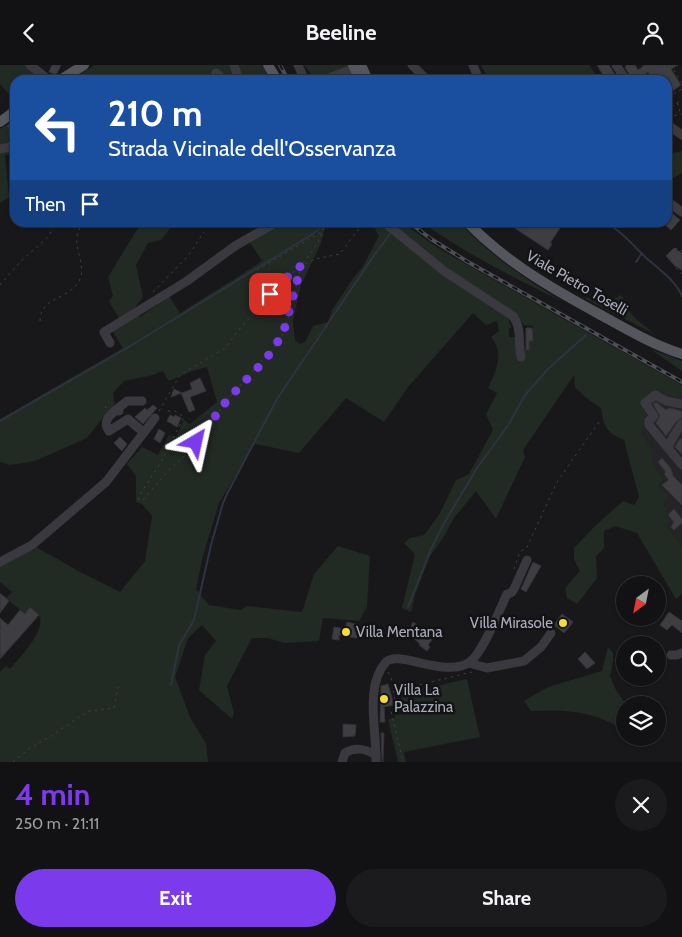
<!DOCTYPE html>
<html lang="en">
<head>
<meta charset="utf-8">
<style>
	:root { --surface:#121214; --page:#1b1b1d; --text:#f1f3f6; --muted:#9c9ea0; --line:#313234; --accent:#7c3aed }
	body { margin:0; font-family:Cabin,sans-serif; background:var(--page); color:var(--text); height:100vh; display:flex; flex-direction:column; font-size:19px; white-space:nowrap }
	* { box-sizing:border-box; margin:0 }
	p { font-size:16px; color:var(--muted) }
	.icon { flex:none; width:28px; height:28px; fill:none; stroke:currentColor; stroke-width:2; stroke-linecap:round; stroke-linejoin:round }
	.map { position:relative; height:697px; overflow:hidden }
	.side { display:flex; flex-direction:column; background:var(--surface); flex:1 }
	.side>* { flex:none }
	.banner { position:absolute; left:10px; top:10px; width:662px; height:152px; border-radius:15px; box-shadow:0 1px 4px #0004,0 0 0 1px var(--line); background:#1a4fa0; color:#fff; overflow:hidden }
	.needle { width:32px; rotate:212deg }
	.controls { position:absolute; left:616px; top:511px; display:grid; gap:10px }
	.controls a { display:grid; place-items:center; width:50px; height:50px; border-radius:50%; background:var(--surface); box-shadow:0 1px 4px #0004,0 0 0 1px var(--line); font-size:25px }
	.pin { position:absolute; display:grid; place-items:center; width:42px; height:42px; color:#fff; margin:-21px; border-radius:10px; box-shadow:0 2px 8px #0006 }
	.me { position:absolute; width:55px; margin:-28px; rotate:36deg; stroke-linejoin:round; filter:drop-shadow(0 0 4px #0008) }
	.turn { display:flex; align-items:center; gap:18px; height:105px; padding:0 15px; font-size:22px }
	.turn .icon { width:65px; height:65px; stroke-width:2.5 }
	.turn b { display:block; font-size:35px; line-height:42px }
	.then { display:flex; align-items:center; height:48px; padding:0 15px; background:#0003; gap:10px; font-size:19px }
	.round { display:grid; place-items:center; flex:none; width:52px; height:52px; border-radius:26px; background:var(--page) }
	.summary { display:flex; align-items:center; justify-content:space-between; height:85px; padding:0 15px }
	h1 { font-size:30px; font-weight:800; line-height:38px; color:var(--accent) }
	.button { display:flex; gap:10px; margin-top:auto; padding:10px 15px }
	.button a { flex:1; height:58px; border-radius:30px; background:var(--accent); color:#fff; font-size:20px; font-weight:800; line-height:58px; text-align:center }
	.button a+a { background:var(--page); color:var(--text) }
	header { display:flex; justify-content:space-between; align-items:center; height:65px; padding:0 15px; background:var(--surface); font-size:22px; font-weight:800 }
	.map>svg:first-child { display:block }
	.built { fill:#242427 }
	.green { fill:#222a24; fill-rule:evenodd }
	.lines { fill:none; stroke-linecap:round; stroke-linejoin:round }
	.stream { stroke:#2d333f; stroke-width:2 }
	.building { fill:#3d3d42; stroke:#333236 }
	.path { stroke:#3f3f46; stroke-width:1; stroke-dasharray:2.5 4; stroke-linecap:butt }
	.minor { stroke:#39393f; stroke-width:9 }
	.major { stroke:#55555e; stroke-width:10 }
	.rail-casing { stroke:#4e4e56; stroke-width:4 }
	.rail { stroke:#131315; stroke-width:2; stroke-dasharray:5.5; stroke-linecap:butt }
	.route { stroke:#7c3aed; stroke-width:9; stroke-dasharray:0 16.2 }
	.poi-dot { fill:#f6dd34; stroke:#131315; stroke-width:2 }
	.labels { text-anchor:middle; dominant-baseline:central; stroke-width:5; stroke-linejoin:round; paint-order:stroke }
	.street-label { font-size:15px; fill:#aaabba; stroke:#131315 }
	.poi-label { font-size:15px; fill:#aaabba; stroke:#131315; text-anchor:start }
</style>
</head>
<body>
<header><svg class="icon" aria-label="back" viewBox="0 0 24 24"><path d="M15 5l-7 7 7 7"/></svg>Beeline<svg class="icon" aria-label="person" viewBox="0 0 24 24"><circle cx="12" cy="8" r="4"/><path d="M4 21q1-7 8-7t8 7"/></svg></header>
<div class="map">
<svg width="682" height="697" viewBox="0 0 682 697">
	<rect width="100%" height="100%" fill="#18181a"/>
	<polygon class="built" points="665,311 682,320 682,481 666,461 664,446 658,421 664,415 652,398 652,384 641,366 648,353 642,341"/>
	<g class="green">
		<polygon points="0,0 28,0 44,15 15,15 15,37 0,19"/>
		<path d="M95,0H262L271,15H169C161,10 153,10 145,15H70Z"/>
		<polygon points="304,0 348,0 349,2 320,12 311,9"/>
		<polygon points="481,0 589,0 600,15 489,15"/>
		<polygon points="6,60 15,72 15,89 5,90 9,132 0,138 0,64"/>
		<polygon points="682,86 682,108 668,116 668,89"/>
		<path d="M141,158H174L161,175L148,178L136,200L143,232L136,241L140,252L169,231L180,248L247,206L262,196L249,176L278,158H319L314,172L324,158H326L321,178L301,220L293,255L295,275L300,279L305,277L313,261L328,257L332,245L354,212L362,203L379,171L372,158H403L432,179L455,193L682,320V334L654,325L642,341L648,353L641,366L652,384V398L664,415L658,421L669,433L663,440L667,444L665,446L671,456L666,461L682,481V529L676,534L637,468L615,461L604,466V483L596,491L597,513L577,539L567,533L565,523L580,506L574,494V483L595,461L623,436L634,440L639,432L624,375C605,367 604,361 601,343L584,331L575,322L574,310L523,385L525,392L496,454L476,426L454,453L443,473L430,491L415,530L411,547L402,543L415,489L404,478L410,473L424,470L439,450L456,415L469,409L493,365L486,349L497,328L488,323C496,306 505,288 491,272L499,266L497,256L486,260L473,248L408,322L384,357L346,333L299,388L255,379L219,438L203,491L196,524L209,540L241,545L247,541L302,547L314,509L338,481L370,491L367,542L359,556L323,553L319,576L284,578L268,573H252L227,621L234,648L232,654L199,625L205,590L216,576L202,560L188,573L175,612L190,652L206,679L208,697H0V607L6,601L10,604C19,593 47,565 39,550C38,548 33,545 31,542L25,549L6,533L12,527L0,517V499L29,483L34,486L36,482L80,507L120,527L145,496L152,451L142,439L136,437V411L127,399L142,382L158,390L169,370L176,372L184,355L190,359L217,337L207,302L192,306L169,316L163,306L153,310L124,316L113,328L115,342L104,351L87,373L35,396L10,400L0,397V354L123,283L109,261L120,254L109,237L113,231L108,212ZM517,250L524,260L533,261V276H529V285H521L525,293L520,297L516,272H509V264L511,263V260L509,259V255Z"/>
		<path d="M423,158H460C491,191 524,213 563,237C515,213 466,189 423,158Z"/>
		<path d="M621,230C625,235 624,237 626,241C630,251 648,263 656,270L582,232L608,237Z"/>
		<polygon points="650,284 682,296 682,306"/>
		<path d="M608,582L613,588V597L610,611L616,625L626,640L625,666C597,646 564,644 531,646L524,636L548,622L602,606Z"/>
		<polygon points="467,614 480,672 404,687 406,697 398,697 388,654 395,653 395,650 405,649 401,629"/>
	</g>
	<g class="lines">
		<g class="stream">
			<path d="M607,158C620,166 629,175 639,186C653,201 674,212 682,231"/>
			<polyline points="636,197 642,188"/>
			<polyline points="0,356 127,283 316,167 320,162"/>
			<polyline points="408,542 431,484 443,460 477,403 509,359 525,330 548,304 586,270"/>
			<polyline points="171,620 179,580 194,555 211,480 223,438 227,429 277,334 375,189 390,169"/>
		</g>
	</g>
	<g class="building">
		<polygon points="52,0 61,0 56,10 49,7"/>
		<polygon points="597,0 609,0 618,15 606,15"/>
		<polygon points="627,0 635,0 638,5 645,0 678,0 671,4 681,20 668,29 668,15 653,15 648,7 636,15 632,15 625,2"/>
		<polygon points="15,55 15,72 7,61"/>
		<polygon points="668,145 680,155 671,165 663,158 668,158"/>
		<polygon points="507,158 559,158 562,160 550,178 552,179 548,185"/>
		<polygon points="674,183 682,188 682,205 675,201 666,191"/>
		<polygon points="526,263 532,263 533,276 529,276 529,285 526,285"/>
		<polygon points="200,313 206,326 190,332 195,345 189,347 181,328 171,332 174,324 182,328 192,324 190,318"/>
		<polygon points="656,337 666,345 669,343 682,346 682,353 676,357 666,371 656,358 660,351 653,339"/>
		<polygon points="153,340 157,343 143,359 135,352 145,343 147,345"/>
		<polygon points="170,350 174,352 175,350 181,353 177,362 167,356"/>
		<polygon points="159,364 165,368 160,378 154,374"/>
		<polygon points="120,372 127,379 122,386 114,378"/>
		<polygon points="682,373 682,389 675,382 679,375"/>
		<polygon points="662,393 671,404 673,411 682,420 682,440 662,420 669,415 664,409 666,407 658,397"/>
		<polygon points="674,444 682,454 682,458 674,465 671,462 674,457 668,450"/>
		<polygon points="533,497 541,501 526,527 521,524"/>
		<polygon points="0,528 9,536 0,548"/>
		<polygon points="30,542 39,550 0,594 0,553 8,560 20,545 25,549"/>
		<polygon points="669,547 682,556 682,568 672,560 667,565 660,560"/>
		<polygon points="562,549 573,557 564,568 554,560"/>
		<polygon points="347,557 360,560 357,573 339,570 339,575 332,574 334,562 345,564"/>
		<polygon points="413,557 427,567 429,564 434,568 432,571 434,572 428,580 430,582 427,586 419,580 420,579 410,570 413,564 411,561"/>
		<polygon points="585,587 595,598 587,604 578,594"/>
		<polygon points="388,619 394,640 384,642 385,657 380,657 381,621"/>
		<polygon points="343,659 356,660 355,671 343,672"/>
		<polygon points="381,668 384,668 383,697 382,697"/>
	</g>
	<g class="lines">
		<g class="path">
			<polyline points="643,0 653,15"/>
			<polyline points="674,5 682,18"/>
			<polyline points="639,15 647,9 651,15"/>
			<polyline points="668,32 682,24"/>
			<polyline points="668,37 671,42 682,35"/>
			<polyline points="677,38 680,43 679,48"/>
			<polyline points="668,52 682,49"/>
			<polyline points="675,184 676,183 682,186"/>
			<path d="M303,198C313,186 322,173 325,158"/>
			<polyline points="676,203 682,209"/>
			<polyline points="257,205 323,166"/>
			<polyline points="0,220 21,196 48,172 56,158"/>
			<polyline points="153,227 188,191 204,167"/>
			<path d="M40,256C40,231 71,235 80,214C86,200 73,182 78,167C79,164 82,160 84,158"/>
			<polyline points="105,343 109,336"/>
			<polyline points="159,346 180,310 225,283 242,261 296,204 300,201"/>
			<polyline points="168,346 175,346 184,352 162,395 141,428 139,432 139,435 143,435 169,405 190,386 228,334 274,282 283,269 287,258 301,201 315,194 340,189 363,158"/>
			<polyline points="514,504 520,487 527,482 557,417 599,357"/>
			<polyline points="388,607 391,613 397,644 391,646 403,697"/>
			<polyline points="394,626 472,607"/>
			<polyline points="13,697 30,683 51,671 82,650 89,646 114,643 118,622"/>
		</g>
		<g class="minor">
			<polyline points="30,0 49,15"/>
			<polyline points="234,0 239,15"/>
			<polyline points="298,0 303,11 308,15"/>
			<polyline points="412,0 427,15"/>
			<polyline points="473,0 479,15"/>
			<polyline points="616,0 626,15"/>
			<polyline points="216,15 215,11 216,8 224,15"/>
			<polyline points="323,15 359,2"/>
			<polyline points="668,60 682,70"/>
			<polyline points="0,84 15,81"/>
			<polyline points="668,137 682,147"/>
			<path d="M385,158L444,206L513,251C522,263 518,278 521,292"/>
			<polyline points="110,278 104,267 187,216 235,181 275,158"/>
			<polyline points="116,345 127,336 142,336"/>
			<path d="M119,346L116,345C109,351 102,357 109,366L128,354L143,367"/>
			<path d="M682,359C678,363 670,377 668,383L682,400"/>
			<polyline points="668,383 649,360 649,356 654,351 645,338 655,330 666,336 682,339"/>
			<polyline points="0,497 32,480 106,417 155,353"/>
			<polyline points="671,590 677,590 682,588"/>
			<polyline points="469,598 487,603 524,596 541,582 551,568"/>
			<path d="M342,697L345,688C356,681 366,684 376,690"/>
			<path d="M376,697C377,667 364,621 386,597C398,584 448,615 471,596C484,585 499,546 507,529L511,528L514,524L527,495"/>
		</g>
		<g class="major">
			<polyline points="268,0 277,15"/>
			<polyline points="353,0 360,15"/>
			<polyline points="361,0 368,15"/>
			<polyline points="60,15 84,0"/>
			<polyline points="0,57 15,46"/>
			<path d="M468,158C506,197 551,223 599,249C626,264 653,280 682,289"/>
		</g>
		<g class="rail-casing">
			<g id="rail">
				<polyline points="280,0 288,15"/>
				<polyline points="410,158 431,174 468,197 682,317"/>
			</g>
		</g>
		<use href="#rail" class="rail"/>
	</g>
	<g class="lines">
		<polyline class="route" points="196,377 228,334 266,294 283,269 301,201 296,204 270,229"/>
	</g>
	<g class="poi-dot">
		<circle cx="563" cy="558" r="5"/>
		<circle cx="346" cy="567" r="5"/>
		<circle cx="384" cy="634" r="5"/>
	</g>
	<g class="labels">
		<g class="street-label">
			<text transform="translate(577 218) rotate(30)">Viale Pietro Toselli</text>
		</g>
		<g class="poi-label">
			<text x="553" y="558" text-anchor="end">Villa Mirasole</text>
			<text x="356" y="567">Villa Mentana</text>
			<text x="394" y="625">Villa La<tspan x="394" dy="17">Palazzina</tspan></text>
		</g>
	</g>
</svg>
<div class="controls">
<a><svg class="needle" viewBox="-14 -14 28 28"><path d="M0-13l5 13h-10z" fill="#e53935"/><path d="M0 13l5-13h-10z" fill="#9c9ea0"/></svg></a>
<a><svg class="icon" aria-label="search" viewBox="0 0 24 24"><circle cx="10" cy="10" r="6"/><path d="M15 15l6 6"/></svg></a>
<a><svg class="icon" aria-label="layers" viewBox="0 0 24 24"><path d="M12 4l9 5-9 5-9-5zM3 14l9 5 9-5"/></svg></a>
</div>
<div class="pin" style="left:270px;top:229px;background:#d93025"><svg class="icon" aria-label="arrive" viewBox="0 0 24 24"><path d="M6 21V4h12l-3 4 3 4H6"/></svg></div>
<svg class="me" style="left:196px;top:377px" viewBox="-20 -20 40 40"><path d="M0-17L14 15 0 8-14 15z" fill="#7c3aed" stroke="#fff" stroke-width="4"/></svg>
<div class="banner">
<div class="turn"><svg class="icon" aria-label="left" viewBox="0 0 24 24"><path d="M17 20v-9H6M10 6l-5 5 5 5"/></svg><div><b>210 m</b>Strada Vicinale dell'Osservanza</div></div>
<div class="then">Then<svg class="icon" aria-label="arrive" viewBox="0 0 24 24"><path d="M6 21V4h12l-3 4 3 4H6"/></svg></div>
</div>
</div>
<section class="side">
<div class="summary"><div><h1>4 min</h1><p>250 m · 21:11</p></div><a class="round"><svg class="icon" aria-label="close" viewBox="0 0 24 24"><path d="M6 6l12 12M18 6L6 18"/></svg></a></div>
<div class="button"><a>Exit</a><a>Share</a></div>
</section>
</body>
</html>
